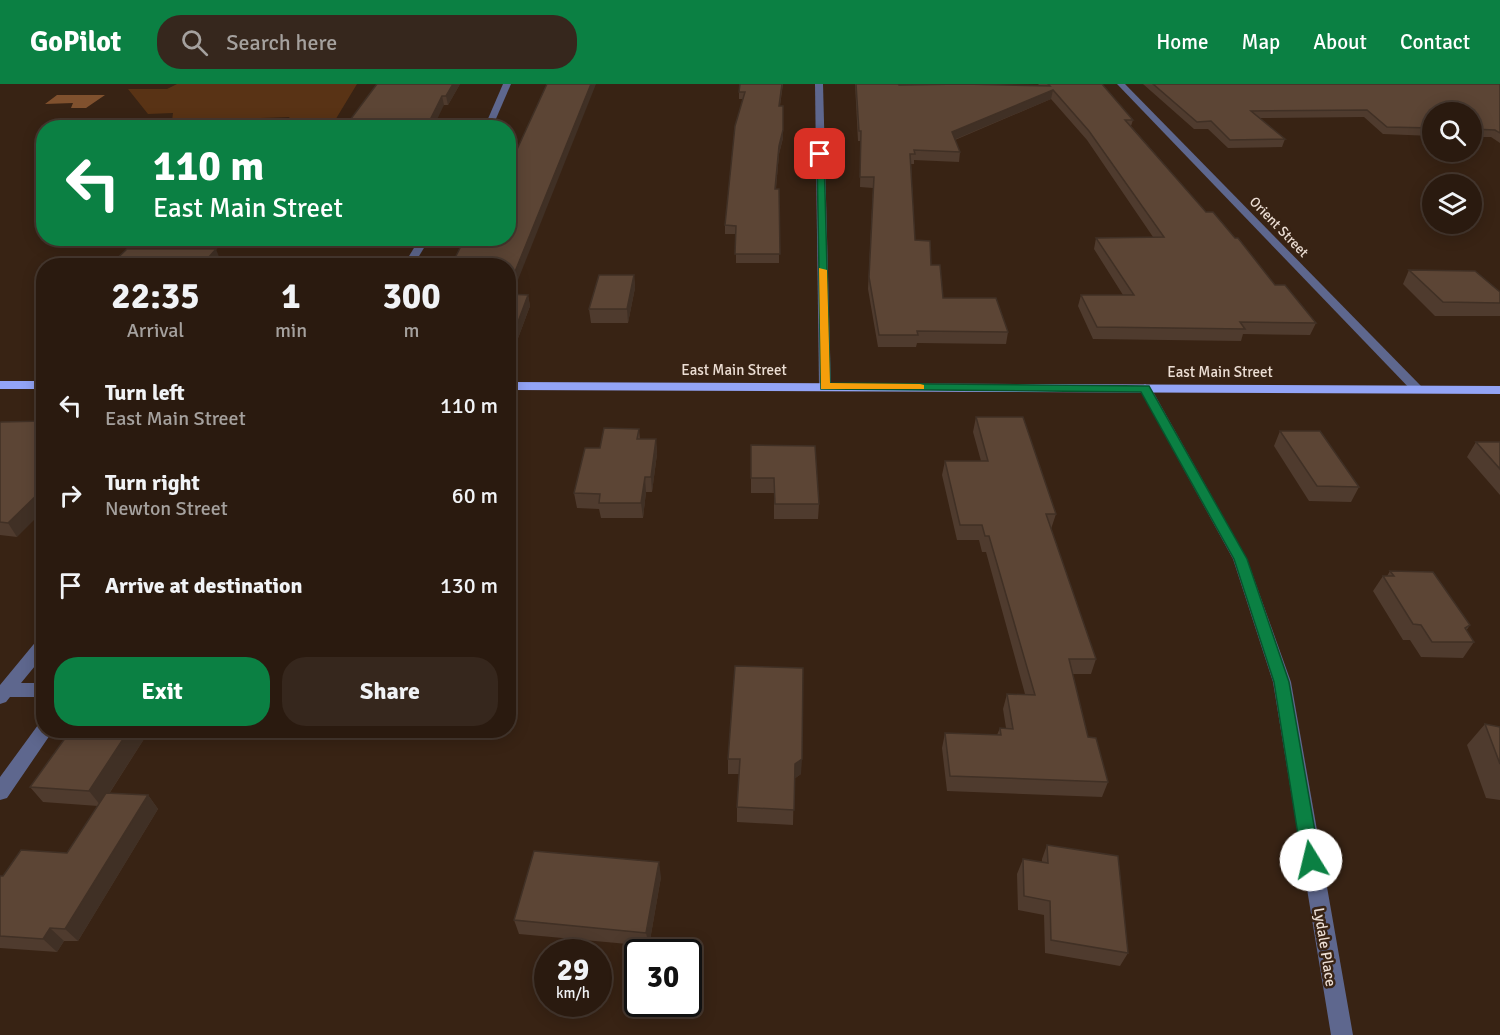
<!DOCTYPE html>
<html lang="en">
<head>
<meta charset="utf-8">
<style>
	:root { --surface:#2a1a0f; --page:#36271d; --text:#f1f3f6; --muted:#a5a19e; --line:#46382f; --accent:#0b8043 }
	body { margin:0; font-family:Signika,sans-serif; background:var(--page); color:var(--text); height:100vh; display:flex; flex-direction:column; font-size:22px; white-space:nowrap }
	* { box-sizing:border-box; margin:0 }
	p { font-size:20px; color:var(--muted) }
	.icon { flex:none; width:33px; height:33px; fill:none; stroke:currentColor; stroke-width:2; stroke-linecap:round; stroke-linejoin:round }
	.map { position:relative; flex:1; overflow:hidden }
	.panel { position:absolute; left:36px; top:174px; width:480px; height:480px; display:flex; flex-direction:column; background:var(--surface); border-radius:24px; box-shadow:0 3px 15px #0003,0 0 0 2px var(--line) }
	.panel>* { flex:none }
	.top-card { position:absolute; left:36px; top:36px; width:480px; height:126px; border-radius:24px; box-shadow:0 3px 15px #0003,0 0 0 2px var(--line); background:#0b8043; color:#fff; overflow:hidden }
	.tools { position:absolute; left:1422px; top:18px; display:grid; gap:12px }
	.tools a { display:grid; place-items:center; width:60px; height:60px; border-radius:50%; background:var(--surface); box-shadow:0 3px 15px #0003,0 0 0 2px var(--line); font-size:30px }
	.speed { position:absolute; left:534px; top:855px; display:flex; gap:12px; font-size:30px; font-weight:700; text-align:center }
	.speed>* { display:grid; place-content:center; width:78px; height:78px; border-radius:50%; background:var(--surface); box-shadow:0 3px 15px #0003,0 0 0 2px var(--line); line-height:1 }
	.speed small { font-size:15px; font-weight:400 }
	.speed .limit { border:3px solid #111; border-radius:9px; background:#fff; color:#111 }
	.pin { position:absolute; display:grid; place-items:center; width:51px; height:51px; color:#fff; margin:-26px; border-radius:12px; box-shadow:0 3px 9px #0006 }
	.me { position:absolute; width:66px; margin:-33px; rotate:351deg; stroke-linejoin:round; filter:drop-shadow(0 0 4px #0008) }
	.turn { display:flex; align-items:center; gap:21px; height:126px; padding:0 18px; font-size:27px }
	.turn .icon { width:78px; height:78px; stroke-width:2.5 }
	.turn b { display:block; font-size:42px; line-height:51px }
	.eta { display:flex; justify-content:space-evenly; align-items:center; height:102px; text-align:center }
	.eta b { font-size:36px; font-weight:700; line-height:42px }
	.cta { display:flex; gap:12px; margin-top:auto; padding:12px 18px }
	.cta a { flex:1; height:69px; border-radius:24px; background:var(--accent); color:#fff; font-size:24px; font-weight:700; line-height:69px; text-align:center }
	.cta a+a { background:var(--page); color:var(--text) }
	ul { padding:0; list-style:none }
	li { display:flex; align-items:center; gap:18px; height:90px; padding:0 18px }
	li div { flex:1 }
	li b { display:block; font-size:22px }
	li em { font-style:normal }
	header { display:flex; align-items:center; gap:36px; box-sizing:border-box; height:84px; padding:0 30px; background:var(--accent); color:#fff }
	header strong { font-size:28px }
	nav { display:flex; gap:33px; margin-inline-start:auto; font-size:21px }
	.search { width:420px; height:54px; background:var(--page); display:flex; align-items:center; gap:15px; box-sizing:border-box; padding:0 21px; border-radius:24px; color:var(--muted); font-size:22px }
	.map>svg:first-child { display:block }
	.green { fill:#593315 }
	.water { fill:#80512e }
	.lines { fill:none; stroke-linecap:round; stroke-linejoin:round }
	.minor { fill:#5e678e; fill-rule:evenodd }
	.major { fill:#93a4f6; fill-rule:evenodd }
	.wall { fill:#4f3b2e }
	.shaded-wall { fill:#403025 }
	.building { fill:#5c4535; stroke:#403025; stroke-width:1.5 }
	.route { fill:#0b8043; stroke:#07532c; stroke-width:1.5 }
	.slow { fill:#f59e0b }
	.labels { text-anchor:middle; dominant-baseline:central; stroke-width:5; stroke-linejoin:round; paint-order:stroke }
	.far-street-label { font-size:14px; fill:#ecded4; stroke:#382314 }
	.street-label { font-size:15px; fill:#ecded4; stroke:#382314 }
</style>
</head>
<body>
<header>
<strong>GoPilot</strong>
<div class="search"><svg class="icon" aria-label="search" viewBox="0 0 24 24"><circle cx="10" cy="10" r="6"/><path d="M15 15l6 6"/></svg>Search here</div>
<nav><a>Home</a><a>Map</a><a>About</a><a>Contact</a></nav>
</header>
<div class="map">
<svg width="1500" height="951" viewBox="0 0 1500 951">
	<rect width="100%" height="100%" fill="#382314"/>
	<polygon class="green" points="177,0 357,0 334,38 327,43 275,43 290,33 172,37 173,29 148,30 128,5 167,5"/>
	<polygon class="water" points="57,11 105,11 86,24 71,24 73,19 45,20"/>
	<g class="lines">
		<g class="minor">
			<polygon points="503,0 511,0 492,44 484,44"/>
			<polygon points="815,0 823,0 831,303 825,307 819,303"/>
			<polygon points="1117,0 1125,0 1422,303 1422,309 1414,309"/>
			<polygon points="420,154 430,154 413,182 403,182"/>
			<polygon points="1145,300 1151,304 1247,475 1291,598 1353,951 1331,951 1273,598 1233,475 1139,304"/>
			<polygon points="44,553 44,571 21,599 44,599 44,613 10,613 6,618 0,620 0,601 38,555"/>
			<polygon points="44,639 44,646 53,646 50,651 7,714 0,716 0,693 38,641"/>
		</g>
		<g class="major">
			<rect x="0" y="297" width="44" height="8"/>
			<polygon points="508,298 1500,302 1500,310 508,306"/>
		</g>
	</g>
	<g class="wall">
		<polygon points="460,0 448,21 444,21 344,44"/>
		<polygon points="783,0 780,22 783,54 779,70 776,105 779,105 779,179 736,179 736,150 725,150 725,141 743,15 739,15 739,8"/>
		<polygon points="855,0 1040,2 1038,0 1102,0 1133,36 1131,42 1206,128 1275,201 1316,239 1310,251 1243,250 1241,257 1093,255 1078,222 1081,211 1123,211 1094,165 1096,154 1153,153 1087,56 1051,15 955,56 960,68 959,78 914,76 914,80 911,80 915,156 931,181 943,214 1008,248 1006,260 917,259 916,263 878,263 868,205 873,104 860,103 861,57 858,57"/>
		<polygon points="1143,0 1500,0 1500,59 1491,53 1472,53 1472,28 1432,28 1432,52 1383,50 1364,33 1260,34 1285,55 1282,63 1228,64 1208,45 1194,45"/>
		<polygon points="508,154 513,210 528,211 530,222 514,265 508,265"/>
		<polygon points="1409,186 1500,208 1500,232 1435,232 1403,200"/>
		<polygon points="634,191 635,204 628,239 591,239 589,225"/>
		<polygon points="976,333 1056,430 1051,445 1096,575 1091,590 1072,590 1088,653 1108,698 1102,713 947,707 942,664 945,649 997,651 1000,644 1006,644 1003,625 1007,610 1025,610 986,468 982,468 979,456 957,456 942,391 945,377 981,377 973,348"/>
		<polygon points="0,339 17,453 0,451"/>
		<polygon points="639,345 640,355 656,355 657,370 652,408 646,408 643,434 601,434 599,425 577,424 574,409 600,364"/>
		<polygon points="1280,347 1359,403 1351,418 1309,417 1274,362"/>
		<polygon points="1476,358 1500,358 1500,411 1467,373"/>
		<polygon points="751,361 819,420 818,435 774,435 774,409 751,409"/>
		<polygon points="1390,487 1470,541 1466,547 1474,558 1463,574 1421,573 1410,556 1403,556 1373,507 1383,492 1387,492"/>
		<polygon points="735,582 801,690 794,695 793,741 737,738 737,723 739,690 728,690 728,675"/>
		<polygon points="1485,640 1500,643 1500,716 1486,714 1467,661"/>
		<polygon points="144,655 109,710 148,711 158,725 78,857 64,857 57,868 0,864 0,792 3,792 67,769 98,722 43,718 30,703"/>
		<polygon points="1047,761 1128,869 1120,882 1045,869 1044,831 1018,826 1017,790 1023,775 1042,778 1042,775"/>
		<polygon points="661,793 649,862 519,850 514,836"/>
	</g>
	<g class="shaded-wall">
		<polygon points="453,0 460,0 448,21 446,12"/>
		<polygon points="591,0 596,0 508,221 508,205"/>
		<polygon points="1053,6 1051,15 951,57 952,48"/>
		<polygon points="442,12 444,21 433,44 426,44"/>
		<polygon points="783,46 783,54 779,70 775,113 779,62"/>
		<polygon points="216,165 221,178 219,182 201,182"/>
		<polygon points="634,191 635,204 628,239 627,225"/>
		<polygon points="528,211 530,222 514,265 512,254"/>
		<polygon points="656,355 657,370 652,408 651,393"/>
		<polygon points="645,393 646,408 643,434 641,419"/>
		<polygon points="44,404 44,426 17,453 8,439"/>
		<polygon points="129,646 138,646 144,655 101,722 89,707"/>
		<polygon points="802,675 801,690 794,695 795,680"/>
		<polygon points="148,711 158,725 78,857 65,845"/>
		<polygon points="659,778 661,793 649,862 646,849"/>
		<polygon points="50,844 64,857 57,868 43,855"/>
	</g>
	<g class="building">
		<polygon points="377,0 453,0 446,12 442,12 426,44 344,44"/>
		<polygon points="547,0 591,0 508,205 508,182 451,182 465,154 508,154 508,85"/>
		<polygon points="740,0 782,0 779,22 783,22 783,46 779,62 775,105 779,105 780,170 735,170 736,142 725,141 735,42 745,8 739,8"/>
		<polygon points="856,0 898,0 899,1 963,0 1050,2 1048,0 1102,0 1133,36 1125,36 1206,128 1213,128 1235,154 1238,154 1275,201 1285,201 1316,239 1240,238 1245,245 1097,243 1081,211 1134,211 1096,154 1164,153 1089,47 1053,6 952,48 960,68 914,66 915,70 910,70 915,156 930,157 931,181 940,181 943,214 996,214 1008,248 917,247 918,251 879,251 869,193 874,93 860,93 861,47 859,47"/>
		<polygon points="1153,0 1500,0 1500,49 1495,46 1472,45 1472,28 1432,28 1432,44 1387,43 1367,26 1251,27 1285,55 1230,56 1211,37 1197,38"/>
		<polygon points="127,165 216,165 201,182 109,182"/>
		<polygon points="1409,186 1475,187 1500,208 1500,219 1443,218"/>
		<polygon points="599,191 634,191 627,225 589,225"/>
		<polygon points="508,210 528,211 512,254 508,254"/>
		<polygon points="976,333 1023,333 1056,430 1046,430 1096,575 1069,575 1088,653 1096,654 1108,698 950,692 945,649 1001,651 1000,644 1013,645 1007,610 1035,611 989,452 985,452 982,441 960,441 945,377 988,377"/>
		<polygon points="44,337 44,404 8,439 0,438 0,339 1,338"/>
		<polygon points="604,344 639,345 637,355 656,355 651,393 645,393 641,419 599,419 600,410 574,409 585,364 600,364"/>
		<polygon points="1280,347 1320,347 1359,403 1317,402"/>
		<polygon points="1476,358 1500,358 1500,385"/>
		<polygon points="751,361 815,362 819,420 775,420 774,394 751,394"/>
		<polygon points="1390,487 1433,488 1470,541 1465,544 1474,558 1432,558 1421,541 1413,540 1383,492 1394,492"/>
		<polygon points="735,582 803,584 802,675 795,680 794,726 737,723 740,675 728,675"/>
		<polygon points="1485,640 1500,643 1500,680"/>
		<polygon points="71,646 129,646 89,707 30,703"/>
		<polygon points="106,709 148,711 65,845 50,844 43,855 0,852 0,792 3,792 21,766 67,769"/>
		<polygon points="1047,761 1118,772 1128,869 1051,856 1050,817 1024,812 1023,775 1048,779"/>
		<polygon points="534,767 659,778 646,849 514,836"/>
	</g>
	<polygon class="route" points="820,67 824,70 830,299 1149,302 1247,475 1289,598 1320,776 1318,782 1311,784 1305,782 1302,776 1274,598 1234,475 1141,308 821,305 817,70"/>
	<polygon class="slow" points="819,184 827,186 830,299 920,300 924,301 924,305 821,305"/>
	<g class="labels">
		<g class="far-street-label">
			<text transform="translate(1279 143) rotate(46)">Orient Street</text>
		</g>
		<g class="street-label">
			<text x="734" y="286">East Main Street</text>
			<text x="1220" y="288">East Main Street</text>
			<text transform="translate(1325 863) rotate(81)">Lydale Place</text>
		</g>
	</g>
</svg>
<div class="tools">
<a><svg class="icon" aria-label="search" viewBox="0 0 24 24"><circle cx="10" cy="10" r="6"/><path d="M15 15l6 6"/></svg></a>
<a><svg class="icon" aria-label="layers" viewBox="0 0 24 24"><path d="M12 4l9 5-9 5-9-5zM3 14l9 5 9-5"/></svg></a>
</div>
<div class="speed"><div>29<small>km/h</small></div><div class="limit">30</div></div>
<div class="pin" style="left:820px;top:70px;background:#d93025"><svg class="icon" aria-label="arrive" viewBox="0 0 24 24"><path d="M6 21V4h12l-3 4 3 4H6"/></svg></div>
<svg class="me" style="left:1311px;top:776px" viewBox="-20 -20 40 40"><circle r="19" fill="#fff"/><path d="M0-13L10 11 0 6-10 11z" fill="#0b8043"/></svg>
<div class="top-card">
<div class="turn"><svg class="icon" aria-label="left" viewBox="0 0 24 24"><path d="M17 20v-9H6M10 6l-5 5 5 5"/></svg><div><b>110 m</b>East Main Street</div></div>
</div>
<section class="panel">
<div class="eta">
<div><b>22:35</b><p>Arrival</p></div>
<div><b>1</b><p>min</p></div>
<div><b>300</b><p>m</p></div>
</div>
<ul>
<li><svg class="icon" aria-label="left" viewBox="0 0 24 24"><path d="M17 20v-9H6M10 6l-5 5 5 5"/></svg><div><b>Turn left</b><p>East Main Street</p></div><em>110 m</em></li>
<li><svg class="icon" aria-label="right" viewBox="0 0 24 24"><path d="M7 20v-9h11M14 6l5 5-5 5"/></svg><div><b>Turn right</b><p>Newton Street</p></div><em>60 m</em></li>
<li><svg class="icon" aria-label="arrive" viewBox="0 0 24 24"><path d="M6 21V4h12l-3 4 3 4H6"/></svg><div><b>Arrive at destination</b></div><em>130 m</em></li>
</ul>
<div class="cta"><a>Exit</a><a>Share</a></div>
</section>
</div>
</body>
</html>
